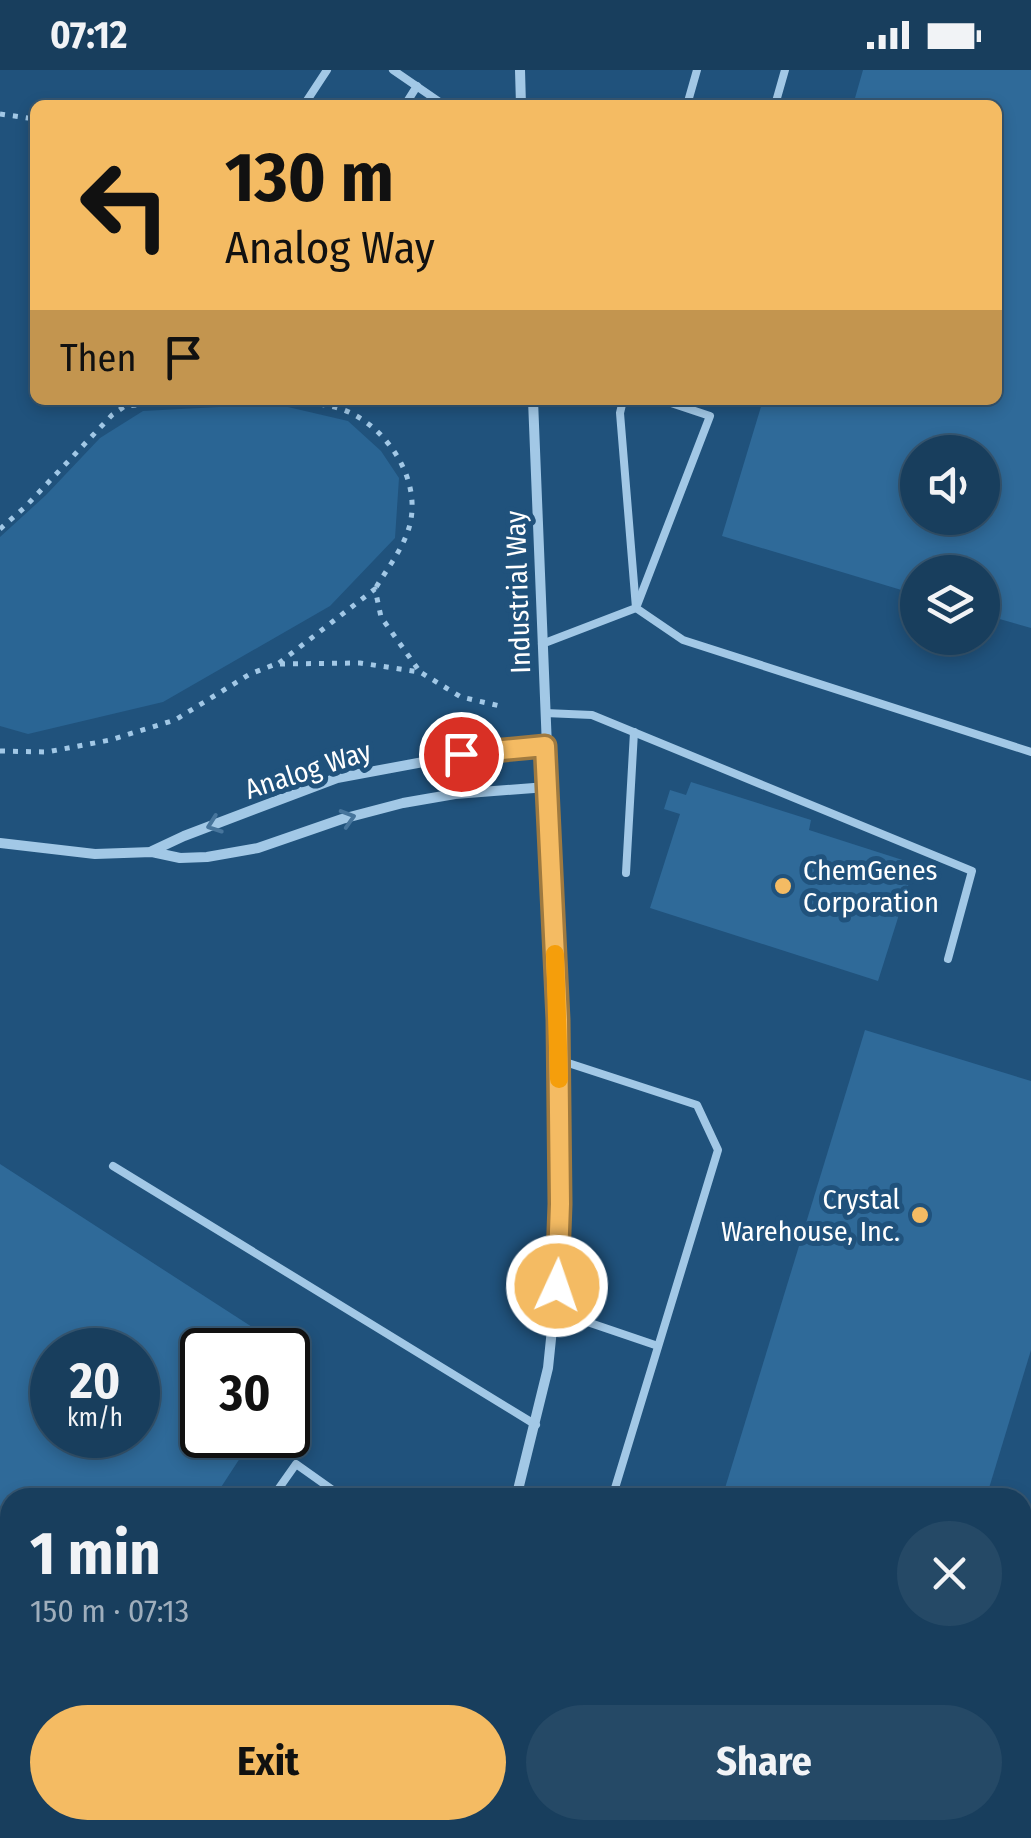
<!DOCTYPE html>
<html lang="en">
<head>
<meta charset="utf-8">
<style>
	:root { --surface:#183e5d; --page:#254966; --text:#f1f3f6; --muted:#9faebc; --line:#365772; --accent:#f4bb63 }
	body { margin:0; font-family:"Fira Sans Condensed",sans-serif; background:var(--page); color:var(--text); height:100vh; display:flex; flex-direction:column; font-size:38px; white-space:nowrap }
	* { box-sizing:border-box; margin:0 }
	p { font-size:32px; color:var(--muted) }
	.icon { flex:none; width:55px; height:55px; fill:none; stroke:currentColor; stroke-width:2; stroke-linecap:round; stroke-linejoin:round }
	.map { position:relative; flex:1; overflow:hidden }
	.side { position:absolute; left:0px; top:1418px; width:1032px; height:352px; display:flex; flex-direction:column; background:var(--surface); border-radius:30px 30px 0 0; box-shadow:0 5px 15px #0003,0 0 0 2px var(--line) }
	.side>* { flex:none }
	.top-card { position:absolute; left:30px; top:30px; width:972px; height:305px; border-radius:15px; box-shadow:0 5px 15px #0003,0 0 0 2px var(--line); background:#f4bb63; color:#111; overflow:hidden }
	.controls { position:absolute; left:900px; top:365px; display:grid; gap:20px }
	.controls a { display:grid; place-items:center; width:100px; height:100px; border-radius:50%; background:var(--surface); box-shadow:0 5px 15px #0003,0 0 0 2px var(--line); font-size:50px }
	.speed { position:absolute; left:30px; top:1258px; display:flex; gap:20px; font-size:50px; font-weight:700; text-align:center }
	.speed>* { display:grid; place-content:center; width:130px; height:130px; border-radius:50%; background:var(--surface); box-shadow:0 5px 15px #0003,0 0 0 2px var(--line); line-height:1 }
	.speed small { font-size:25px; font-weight:400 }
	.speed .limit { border:5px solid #111; border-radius:15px; background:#fff; color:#111 }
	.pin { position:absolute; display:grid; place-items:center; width:85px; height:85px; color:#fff; margin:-42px; border:5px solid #fff; border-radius:50%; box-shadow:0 2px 10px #0007 }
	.me { position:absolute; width:110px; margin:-55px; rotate:3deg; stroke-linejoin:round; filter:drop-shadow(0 0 8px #0008) }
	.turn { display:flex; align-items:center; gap:35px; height:210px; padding:0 30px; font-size:45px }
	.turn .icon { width:130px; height:130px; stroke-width:2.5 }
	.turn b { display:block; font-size:70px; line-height:85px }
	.then { display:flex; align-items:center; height:95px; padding:0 30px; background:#0003; gap:20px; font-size:38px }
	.round { display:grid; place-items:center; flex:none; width:105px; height:105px; border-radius:52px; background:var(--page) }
	.overview { display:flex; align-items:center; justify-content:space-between; height:170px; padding:0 30px }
	h1 { font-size:60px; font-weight:700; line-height:75px }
	.action { display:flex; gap:20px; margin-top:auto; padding:20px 30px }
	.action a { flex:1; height:115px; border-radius:60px; background:var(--accent); color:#111; font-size:40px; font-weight:700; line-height:115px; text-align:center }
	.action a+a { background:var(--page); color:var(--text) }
	.status { display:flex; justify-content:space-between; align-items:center; height:70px; padding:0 50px; background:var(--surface); direction:ltr }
	.status svg { height:28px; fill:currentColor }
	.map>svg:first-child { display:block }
	.green { fill:#2a6594 }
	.building { fill:#2f6a99; fill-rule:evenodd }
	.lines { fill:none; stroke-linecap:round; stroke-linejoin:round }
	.path { stroke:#a2c8e6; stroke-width:5; stroke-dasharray:5 8; stroke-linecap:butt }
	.service { stroke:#a2c8e6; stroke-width:8 }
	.minor { stroke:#a2c8e6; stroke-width:10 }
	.oneway { stroke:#47759c }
	.route-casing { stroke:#9f7a40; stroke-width:25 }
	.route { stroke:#f4bb63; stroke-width:18 }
	.slow { stroke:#f59e0b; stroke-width:18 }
	.poi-dot { fill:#f4bb63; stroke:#20527c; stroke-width:4 }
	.labels { text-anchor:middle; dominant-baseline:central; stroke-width:10; stroke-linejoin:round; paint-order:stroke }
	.street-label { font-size:28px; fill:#fff; stroke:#20527c }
	.poi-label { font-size:28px; fill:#fff; stroke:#20527c; text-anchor:start }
</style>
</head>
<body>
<div class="status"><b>07:12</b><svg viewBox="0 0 49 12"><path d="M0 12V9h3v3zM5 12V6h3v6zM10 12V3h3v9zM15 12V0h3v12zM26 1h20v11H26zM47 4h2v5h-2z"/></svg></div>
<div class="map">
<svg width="1031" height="1768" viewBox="0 0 1031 1768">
	<rect width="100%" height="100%" fill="#20527c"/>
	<polygon class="green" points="275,334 348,351 381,381 399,408 395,468 330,536 163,632 28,664 0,656 0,467 46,425 100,368 143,341"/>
	<g class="building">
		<path d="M863,0H1031V558L982,544V502H918V525L722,466L763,330H998V35H853ZM918,382H982V448H918Z"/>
		<polygon points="691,712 811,750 809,760 915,794 878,911 650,838 680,744 664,739 670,720 686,725"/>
		<polygon points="865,960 1031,1011 1031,1280 986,1428 722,1428"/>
		<path d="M0,1094L303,1290L288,1314V1280H202V1365H255L214,1428H10V1760H95L90,1768H12L0,1760ZM52,1280H138V1365H52Z"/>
		<polygon points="587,1760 667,1760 690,1767 585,1768"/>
	</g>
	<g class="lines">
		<g class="path">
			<polyline points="0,44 35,49"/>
			<path d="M294,330C309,333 326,334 341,339C383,353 419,404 411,449C407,474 388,497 375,519"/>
			<polyline points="0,459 25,437 112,345 125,336 200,330"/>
			<polyline points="279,593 375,519 381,547 420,602"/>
			<polyline points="0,681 47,682 110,670 175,650 250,604 276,594 360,593 420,602 461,627 500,636"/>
		</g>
		<g class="service">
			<polyline points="393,0 444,35"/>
			<polyline points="304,35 327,0"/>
			<polyline points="405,35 417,16"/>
			<polyline points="687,35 697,0"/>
			<polyline points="775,35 785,0"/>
			<polyline points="662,330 710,346 636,538 683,570 1031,682"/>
			<polyline points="542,574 636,538 620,343 623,330"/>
			<polyline points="545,643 592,645 972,801 948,889"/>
			<polyline points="626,803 634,662"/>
			<polyline points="559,990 697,1035 718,1080 612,1428"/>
			<polyline points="113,1096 536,1355"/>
			<polyline points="555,1241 658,1276"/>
			<polyline points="272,1428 296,1394 344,1428"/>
			<polyline points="1022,1661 1031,1631"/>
			<polyline points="205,1768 208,1760"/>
			<polyline points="522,1768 525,1760"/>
			<polyline points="992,1768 994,1760"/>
		</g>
		<g class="minor">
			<polyline points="520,0 521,35"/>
			<polyline points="0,773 95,784 152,782 180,788 207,787 258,778 342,749 403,733 455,724 547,717"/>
			<polyline points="152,781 184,766 337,708 461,685 545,676"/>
			<polyline points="516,1428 548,1298 559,1191 560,1135 558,950 533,330"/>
			<polyline points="407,1768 408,1760"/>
		</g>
	</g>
	<defs><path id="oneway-chevron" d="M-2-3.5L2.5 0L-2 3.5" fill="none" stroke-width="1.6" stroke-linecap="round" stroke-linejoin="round" transform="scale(2.5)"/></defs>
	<g class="oneway">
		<use href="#oneway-chevron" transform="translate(348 748) rotate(-17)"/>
		<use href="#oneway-chevron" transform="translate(214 755) rotate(160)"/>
	</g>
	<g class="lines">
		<g class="route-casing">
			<polyline id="route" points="461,684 545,676 558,950 560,1134 557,1216"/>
		</g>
		<use href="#route" class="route"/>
		<polyline class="slow" points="555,884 559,1009"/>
	</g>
	<g class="poi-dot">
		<circle cx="783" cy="816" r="10"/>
		<circle cx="920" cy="1145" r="10"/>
	</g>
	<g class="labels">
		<g class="street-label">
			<text transform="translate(518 522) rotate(-92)">Industrial Way</text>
			<text transform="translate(308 700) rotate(-18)">Analog Way</text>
		</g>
		<g class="poi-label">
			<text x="803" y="800">ChemGenes<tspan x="803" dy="32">Corporation</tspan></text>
			<text x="900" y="1129" text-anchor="end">Crystal<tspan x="900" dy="32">Warehouse, Inc.</tspan></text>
		</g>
	</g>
</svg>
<div class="controls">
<a><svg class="icon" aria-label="sound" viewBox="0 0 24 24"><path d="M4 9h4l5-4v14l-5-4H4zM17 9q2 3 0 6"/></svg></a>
<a><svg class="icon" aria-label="layers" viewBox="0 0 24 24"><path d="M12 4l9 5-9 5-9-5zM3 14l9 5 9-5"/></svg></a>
</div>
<div class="speed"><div>20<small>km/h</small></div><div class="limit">30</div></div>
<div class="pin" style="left:461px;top:684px;background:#d93025"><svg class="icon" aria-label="arrive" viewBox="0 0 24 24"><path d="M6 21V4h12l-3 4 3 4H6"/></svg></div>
<svg class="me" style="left:557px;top:1216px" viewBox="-20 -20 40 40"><circle r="17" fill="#f4bb63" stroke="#fff" stroke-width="3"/><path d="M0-11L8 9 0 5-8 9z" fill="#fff"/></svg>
<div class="top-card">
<div class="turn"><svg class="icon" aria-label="left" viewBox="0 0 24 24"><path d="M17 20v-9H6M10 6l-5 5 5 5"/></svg><div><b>130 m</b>Analog Way</div></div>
<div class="then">Then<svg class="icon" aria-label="arrive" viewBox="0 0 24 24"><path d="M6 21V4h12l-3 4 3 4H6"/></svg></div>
</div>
<section class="side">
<div class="overview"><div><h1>1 min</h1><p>150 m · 07:13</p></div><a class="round"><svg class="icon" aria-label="close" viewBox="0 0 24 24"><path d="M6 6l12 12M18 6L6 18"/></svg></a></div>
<div class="action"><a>Exit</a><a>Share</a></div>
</section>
</div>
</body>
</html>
